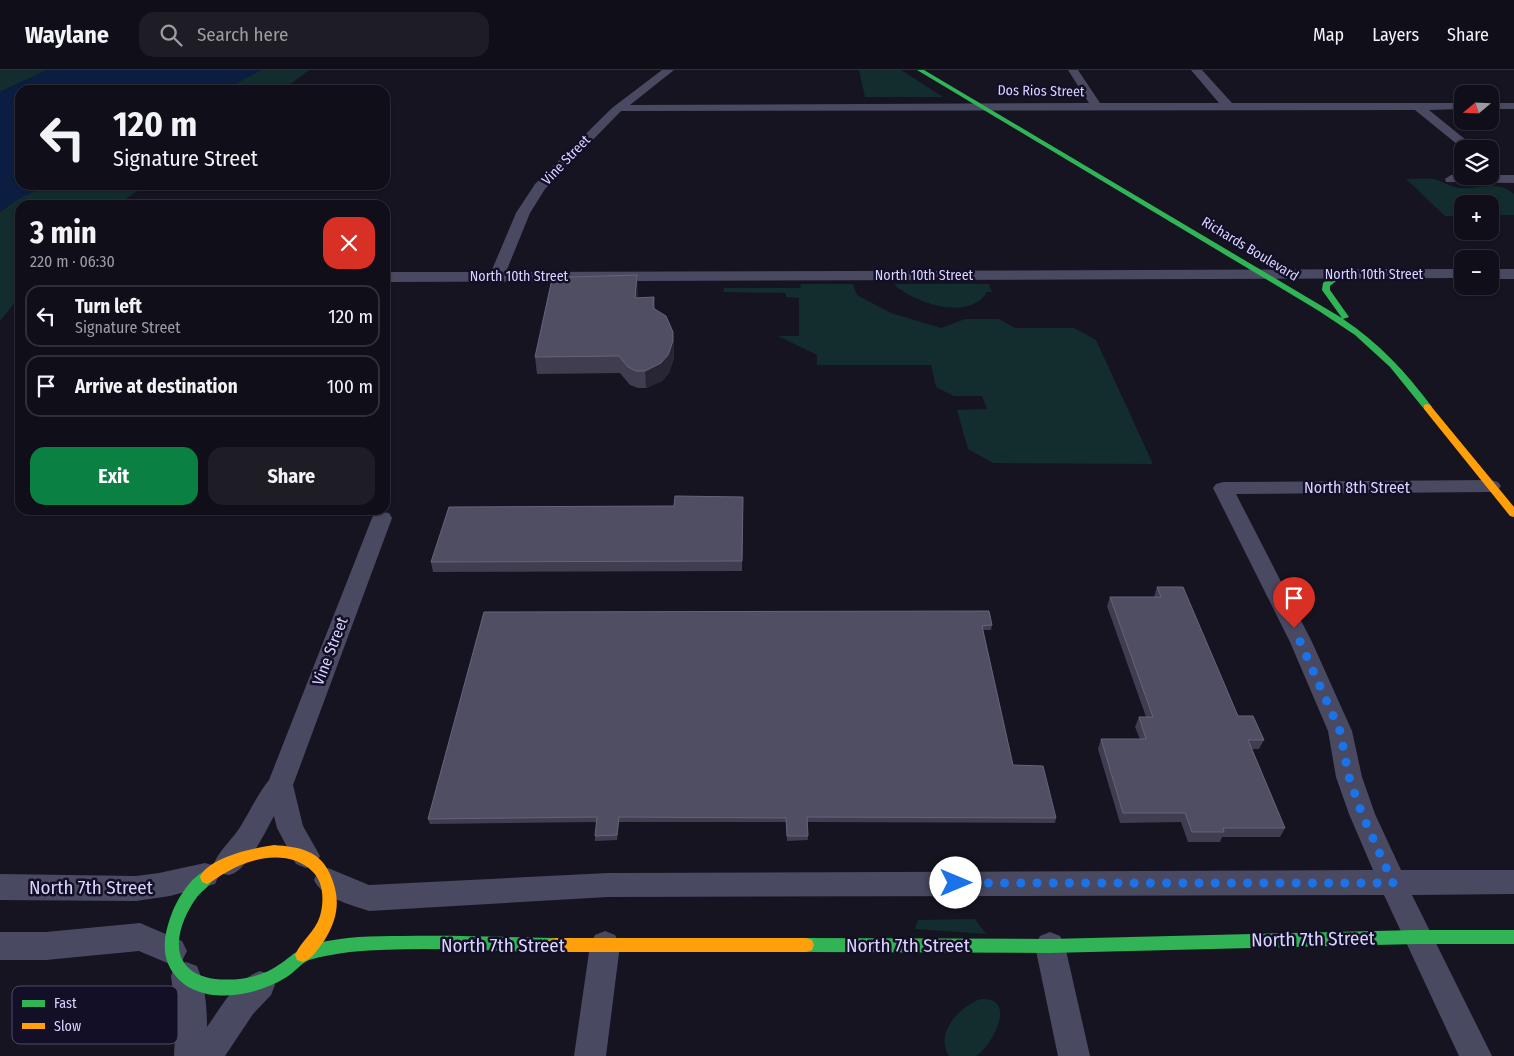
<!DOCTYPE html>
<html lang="en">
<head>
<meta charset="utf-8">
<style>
	:root { --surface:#100f19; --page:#1e1d26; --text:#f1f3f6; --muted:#9c9ca2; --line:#302f38; --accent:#0b8043 }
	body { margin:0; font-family:"Fira Sans Condensed",sans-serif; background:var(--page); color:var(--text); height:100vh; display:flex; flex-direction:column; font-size:19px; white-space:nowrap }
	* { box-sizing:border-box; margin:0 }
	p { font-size:16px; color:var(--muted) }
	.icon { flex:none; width:28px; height:28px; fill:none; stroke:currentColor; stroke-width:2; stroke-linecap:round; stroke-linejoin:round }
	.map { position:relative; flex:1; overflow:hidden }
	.panel { position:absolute; left:15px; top:130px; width:375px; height:315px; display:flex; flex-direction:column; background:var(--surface); border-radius:15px; box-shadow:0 1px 4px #0004,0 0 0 1px var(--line) }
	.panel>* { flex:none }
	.top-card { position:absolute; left:15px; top:15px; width:375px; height:105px; border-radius:15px; box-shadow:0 1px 4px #0004,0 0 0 1px var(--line); background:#100f19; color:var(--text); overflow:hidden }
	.needle { width:32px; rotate:251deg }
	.controls { position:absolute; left:1454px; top:15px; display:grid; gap:10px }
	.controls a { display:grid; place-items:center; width:45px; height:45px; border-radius:10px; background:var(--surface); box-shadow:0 1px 4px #0004,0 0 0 1px var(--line); font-size:25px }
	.pin { position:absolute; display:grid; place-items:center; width:42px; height:42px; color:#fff; margin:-51px -21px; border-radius:50% 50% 50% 0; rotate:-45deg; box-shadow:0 0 5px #0007 }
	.pin .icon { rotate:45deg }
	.me { position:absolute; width:55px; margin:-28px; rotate:90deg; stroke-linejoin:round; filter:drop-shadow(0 0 4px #0008) }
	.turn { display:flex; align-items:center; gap:18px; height:105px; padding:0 15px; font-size:22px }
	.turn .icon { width:65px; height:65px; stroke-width:2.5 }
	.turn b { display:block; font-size:35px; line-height:42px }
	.round { display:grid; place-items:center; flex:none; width:52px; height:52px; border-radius:15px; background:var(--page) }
	.overview { display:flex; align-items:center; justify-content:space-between; height:85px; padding:0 15px }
	h1 { font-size:30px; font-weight:700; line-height:38px }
	.cta { display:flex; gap:10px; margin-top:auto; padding:10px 15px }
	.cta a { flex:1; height:58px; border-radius:15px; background:var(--accent); color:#fff; font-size:20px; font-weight:700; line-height:58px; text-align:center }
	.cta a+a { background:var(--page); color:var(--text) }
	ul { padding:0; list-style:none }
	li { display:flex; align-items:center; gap:15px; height:62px; margin:0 10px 8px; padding:0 5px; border:2px solid var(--line); border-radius:15px }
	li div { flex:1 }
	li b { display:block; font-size:19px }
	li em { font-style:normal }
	header { display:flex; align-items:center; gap:30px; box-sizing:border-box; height:70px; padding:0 25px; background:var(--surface); border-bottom:1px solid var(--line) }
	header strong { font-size:24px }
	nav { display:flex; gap:28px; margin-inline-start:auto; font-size:18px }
	.search { width:350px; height:45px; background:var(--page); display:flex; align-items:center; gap:12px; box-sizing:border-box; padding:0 18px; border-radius:15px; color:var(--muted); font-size:19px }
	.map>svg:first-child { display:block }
	.green { fill:#132c2d }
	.water { fill:#0b1e41 }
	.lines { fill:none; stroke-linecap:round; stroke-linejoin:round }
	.street { fill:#4a4962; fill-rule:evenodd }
	.fast { fill:#30b455; fill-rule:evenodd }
	.slow { fill:#ff9f0a; fill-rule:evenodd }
	.wall { fill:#403d50 }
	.shaded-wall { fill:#282635 }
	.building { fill:#504e63; stroke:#66637b }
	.route { stroke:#1a73e8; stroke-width:9; stroke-dasharray:0 16.2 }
	.labels { text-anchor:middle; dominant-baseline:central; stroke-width:5; stroke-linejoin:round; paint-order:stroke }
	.far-street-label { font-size:14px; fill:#d9d4ff; stroke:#130f26 }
	.street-label { font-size:16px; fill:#d9d4ff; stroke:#130f26 }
	.near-street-label { font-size:19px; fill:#d9d4ff; stroke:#130f26 }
	.key { fill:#130f26; stroke:#4e4a67; stroke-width:1 }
	.key-label { font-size:14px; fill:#d9d4ff }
</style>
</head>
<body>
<header>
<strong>Waylane</strong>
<div class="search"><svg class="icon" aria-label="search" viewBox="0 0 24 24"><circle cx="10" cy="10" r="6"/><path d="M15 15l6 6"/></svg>Search here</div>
<nav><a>Map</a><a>Layers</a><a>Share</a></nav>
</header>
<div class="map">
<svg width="1514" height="986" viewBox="0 0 1514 986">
	<rect width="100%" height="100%" fill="#161421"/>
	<g class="green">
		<polygon points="0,0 47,0 0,22"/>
		<polygon points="261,0 309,0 283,20 223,20"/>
		<polygon points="859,0 901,0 943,27 865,27"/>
		<path d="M1406,109C1415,109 1425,108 1434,109C1442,111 1450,117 1460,118C1480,119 1497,110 1514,124V145H1490V134H1462V146H1445Z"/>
		<polygon points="47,115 146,115 117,135 20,135 20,191 17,194 20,199 20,226 0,251 0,142 16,130"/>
		<polygon points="801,214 853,214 857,225 891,243 941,258 965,249 999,249 1015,258 1074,258 1096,270 1153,394 993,393 968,379 957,340 987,339 982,326 954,326 936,317 931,295 817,295 817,285 778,266 799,266 799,228 786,227 786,223 723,222 724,218 800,218"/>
		<path d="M894,214H989L992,222H987C970,252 913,233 894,214Z"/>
		<polygon points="975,849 986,864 915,859 918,850"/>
		<path d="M981,929C1018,927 993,975 976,986H949C934,963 960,936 981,929Z"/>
	</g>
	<polygon class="water" points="47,0 261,0 223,20 20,20 20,115 47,115 16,130 0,142 0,22"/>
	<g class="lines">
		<g class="street">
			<polygon points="662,0 674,0 630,35 1089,33 1068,0 1078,0 1100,33 1219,33 1191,0 1202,0 1232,33 1462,33 1462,39 1429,40 1477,79 1463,79 1415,40 621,41 545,119 530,143 506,202 1462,199 1462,208 385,212 385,202 491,202 516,143 535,114 612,38"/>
			<rect x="1490" y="33" width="24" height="6"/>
			<polygon points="1451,105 1514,105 1514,113 1446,112 1445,109"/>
			<rect x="1490" y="199" width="24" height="10"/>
			<path d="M1491,410L1498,412L1501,416L1498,420L1491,422L1236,424L1312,572L1352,661L1362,707L1375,744L1401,800H1514V824L1412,825L1492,986H1459L1384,825L608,827L369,841C350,834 323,829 314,810L318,801L328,798L369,815L608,803L1373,800L1349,744L1336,707L1328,661L1290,572L1213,418L1216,414L1223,412Z"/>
			<path d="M382,442L389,443L392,448L293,715L303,756L320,786L316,794L306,798L296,794L277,758L274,746C266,760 247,802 229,805C226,805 222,803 218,802L214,793C221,778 234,768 242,754C251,739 258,724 269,710L372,448L375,443Z"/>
			<polygon points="205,793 215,796 219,805 215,814 170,826 136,831 0,830 0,804 136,806 159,803"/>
			<polygon points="140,853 182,871 187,881 182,891 172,895 139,881 46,890 0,890 0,862 46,862"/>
			<polygon points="605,861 615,865 620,875 606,986 574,986 590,875 595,865"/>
			<polygon points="1050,862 1060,866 1065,876 1090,986 1058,986 1035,876 1040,866"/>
			<path d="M186,892L197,896C205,915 207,936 207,957C222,936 235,910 260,901L271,905L275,915L271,925L253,944L225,986H174L176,946L171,906L175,896Z"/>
		</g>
		<g class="fast">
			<path d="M917,0H924L1342,248L1322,220L1323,213L1336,202H1342V206L1330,216V220L1349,247L1343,249C1378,272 1407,303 1432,337L1427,340L1424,339L1390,297L1355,265L1319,241Z"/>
			<path d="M207,800L212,802L214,807C211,815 203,820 197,827C185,843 172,872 183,891C190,903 202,907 215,909C237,911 261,908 280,894C295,884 296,879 315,874C344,866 373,866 402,866C453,865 503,867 554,868L560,870L562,875L560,880L554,882C487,881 417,876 350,882C337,884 322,886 309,890C300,894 294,903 285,908C254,927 199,937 174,904C160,885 164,864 172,843C178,828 191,806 207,800Z"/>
			<polygon points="1417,860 1514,860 1514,874 1417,874 1050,883 806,882 800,880 798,875 800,870 806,868 1050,869"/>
		</g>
		<g class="slow">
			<polygon points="1427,334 1430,335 1514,437 1514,447 1510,446 1424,339 1424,335"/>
			<path d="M274,775C287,776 299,777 311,783C319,787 325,794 329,802C341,827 339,847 324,871C318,879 312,889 303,892L297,890L295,885C301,871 315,862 320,846C324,832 324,813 313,802C290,779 252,787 227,802C220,805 214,811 207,814L202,812L200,807C209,787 254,778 274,775Z"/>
			<polygon points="554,868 806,868 812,870 814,875 812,880 806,882 554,882 548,880 546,875 548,870"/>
		</g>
	</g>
	<g class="wall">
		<polygon points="638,222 638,228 654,227 655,239 673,262 674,288 669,303 662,311 646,318 638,318 630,315 620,303 537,304 535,287"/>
		<polygon points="743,427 742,501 433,502 431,492 674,436"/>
		<polygon points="1157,517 1238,646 1264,670 1259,679 1252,679 1285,758 1280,767 1222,767 1220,772 1188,772 1181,752 1120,753 1098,679 1101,669 1140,669 1135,657 1139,647 1146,647 1107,536 1110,527 1154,527"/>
		<polygon points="484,542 992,555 991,560 983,560 1013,695 1056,748 1055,753 807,752 808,770 787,771 786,752 619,752 617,770 595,771 595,766 597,752 430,754 428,749"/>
	</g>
	<g class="shaded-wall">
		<polygon points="637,205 638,222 636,244 635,228"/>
		<polygon points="673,262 674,288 669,303 662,311 646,318 645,301"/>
	</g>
	<g class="building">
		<polygon points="637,205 635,228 654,227 653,238 666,246 673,262 673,271 668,285 661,293 645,301 636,301 628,297 619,286 535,287 552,209 571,207"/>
		<polygon points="675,426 743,427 742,491 431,492 449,437 674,436"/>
		<polygon points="1157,517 1183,517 1238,646 1253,646 1264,670 1248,670 1285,758 1223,758 1224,762 1192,762 1185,743 1123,743 1101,669 1146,669 1139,647 1153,647 1110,527 1161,527"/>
		<polygon points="989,541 992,555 982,556 1013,695 1043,696 1056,748 807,747 808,766 787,766 786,748 619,747 617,765 595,766 597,747 428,749 484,542"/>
	</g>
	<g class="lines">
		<polyline class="route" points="956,813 1393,813 1362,744 1349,707 1340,661 1294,558"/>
	</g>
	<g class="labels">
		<g class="far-street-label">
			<text transform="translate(1041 21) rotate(1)">Dos Rios Street</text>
			<text transform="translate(566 90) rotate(-46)">Vine Street</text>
			<text transform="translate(1250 179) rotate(31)">Richards Boulevard</text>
			<text x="1374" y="204">North 10th Street</text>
			<text x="924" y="205">North 10th Street</text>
			<text x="519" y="206">North 10th Street</text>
		</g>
		<g class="street-label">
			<text x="1357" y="417">North 8th Street</text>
			<text transform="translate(330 581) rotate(-69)">Vine Street</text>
		</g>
		<g class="near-street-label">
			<text x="91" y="817">North 7th Street</text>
			<text transform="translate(1313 869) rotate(-1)">North 7th Street</text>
			<text x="503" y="875">North 7th Street</text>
			<text x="908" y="875">North 7th Street</text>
		</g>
	</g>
	<rect x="12" y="916" width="166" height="58" rx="8" class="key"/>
	<rect x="22" y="930" width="23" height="7" fill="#30b455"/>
	<rect x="22" y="953" width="23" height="6" fill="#ff9f0a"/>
	<g class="key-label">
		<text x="54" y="938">Fast</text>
		<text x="54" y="961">Slow</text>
	</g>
</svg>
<div class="controls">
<a><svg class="needle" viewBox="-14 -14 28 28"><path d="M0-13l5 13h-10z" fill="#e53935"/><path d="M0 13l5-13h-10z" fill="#9c9ca2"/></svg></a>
<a><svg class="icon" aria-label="layers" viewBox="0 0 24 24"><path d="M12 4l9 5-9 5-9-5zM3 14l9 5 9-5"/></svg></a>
<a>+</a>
<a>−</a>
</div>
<div class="pin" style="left:1294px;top:558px;background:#d93025"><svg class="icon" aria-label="arrive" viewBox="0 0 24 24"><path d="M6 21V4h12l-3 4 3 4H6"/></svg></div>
<svg class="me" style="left:956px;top:813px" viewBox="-20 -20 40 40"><circle r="19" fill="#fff"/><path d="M0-13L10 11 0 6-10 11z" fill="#1a73e8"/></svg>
<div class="top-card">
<div class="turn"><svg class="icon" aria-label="left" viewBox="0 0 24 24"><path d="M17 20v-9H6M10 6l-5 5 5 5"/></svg><div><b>120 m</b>Signature Street</div></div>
</div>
<section class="panel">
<div class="overview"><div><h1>3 min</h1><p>220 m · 06:30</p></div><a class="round" style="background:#d93025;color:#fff"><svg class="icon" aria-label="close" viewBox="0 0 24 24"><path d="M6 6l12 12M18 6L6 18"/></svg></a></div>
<ul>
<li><svg class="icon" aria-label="left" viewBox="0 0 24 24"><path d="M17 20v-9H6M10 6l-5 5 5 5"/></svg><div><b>Turn left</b><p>Signature Street</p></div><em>120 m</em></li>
<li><svg class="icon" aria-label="arrive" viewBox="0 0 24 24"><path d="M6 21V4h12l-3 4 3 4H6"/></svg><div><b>Arrive at destination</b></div><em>100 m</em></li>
</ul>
<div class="cta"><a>Exit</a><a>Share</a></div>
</section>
</div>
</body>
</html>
